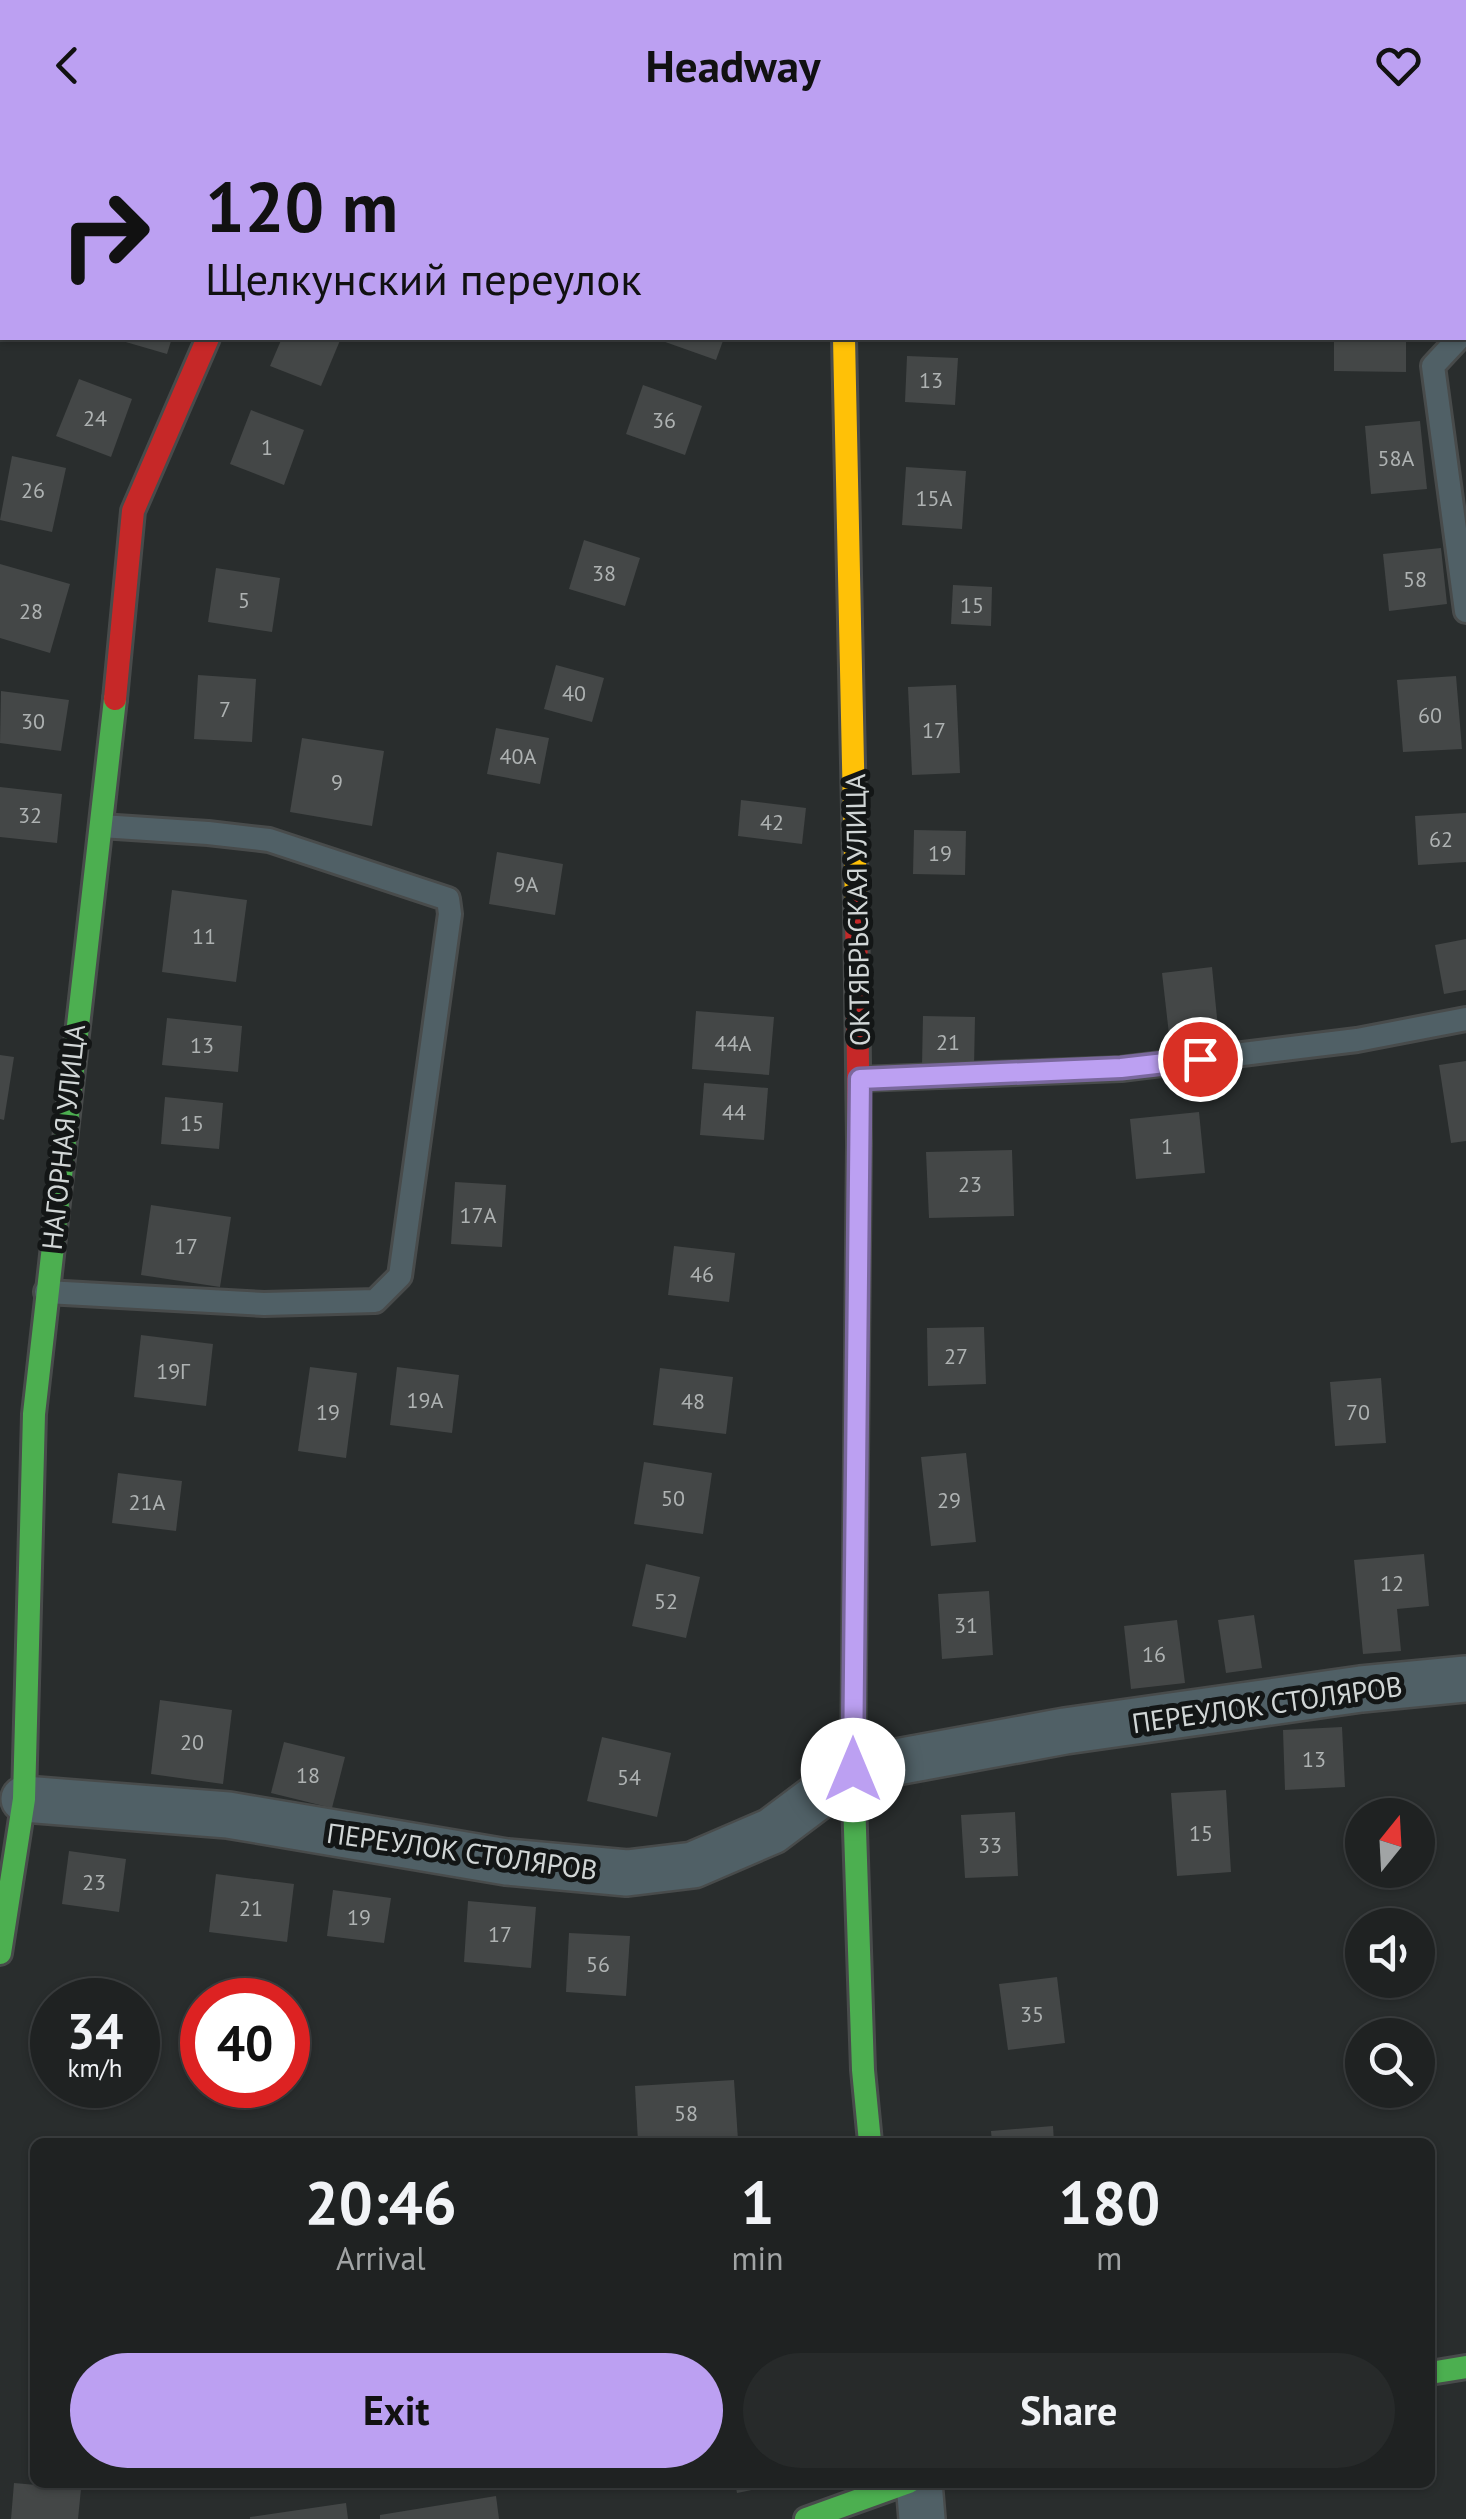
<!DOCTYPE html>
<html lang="en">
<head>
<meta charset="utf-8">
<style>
	:root { --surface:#1f2222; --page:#272a2a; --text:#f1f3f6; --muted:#a1a4a5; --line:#3c3f40; --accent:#bca0f2 }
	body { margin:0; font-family:"PT Sans",sans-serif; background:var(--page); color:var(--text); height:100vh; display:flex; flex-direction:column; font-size:38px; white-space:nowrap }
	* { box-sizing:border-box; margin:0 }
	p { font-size:32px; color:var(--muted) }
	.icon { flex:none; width:55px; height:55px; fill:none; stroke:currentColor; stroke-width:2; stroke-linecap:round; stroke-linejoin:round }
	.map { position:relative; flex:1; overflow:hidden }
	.panel { position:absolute; left:30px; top:2008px; width:1405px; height:350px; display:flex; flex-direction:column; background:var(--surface); border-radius:15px; box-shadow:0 2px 8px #0004,0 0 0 2px var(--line) }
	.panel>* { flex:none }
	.hud { position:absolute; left:0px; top:0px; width:1468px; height:210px; box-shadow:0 2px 8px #0004,0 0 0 2px var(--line); background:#bca0f2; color:#111; overflow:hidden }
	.needle { width:65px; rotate:18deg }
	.tools { position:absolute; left:1345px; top:1668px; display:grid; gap:20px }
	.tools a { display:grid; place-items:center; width:90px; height:90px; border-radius:50%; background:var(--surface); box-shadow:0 2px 8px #0004,0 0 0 2px var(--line); font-size:50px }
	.speed { position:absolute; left:30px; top:1848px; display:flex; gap:20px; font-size:50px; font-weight:700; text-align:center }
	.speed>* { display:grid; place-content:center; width:130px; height:130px; border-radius:50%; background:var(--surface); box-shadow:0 2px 8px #0004,0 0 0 2px var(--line); line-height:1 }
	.speed small { font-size:25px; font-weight:400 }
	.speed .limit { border:15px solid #d22; background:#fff; color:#111 }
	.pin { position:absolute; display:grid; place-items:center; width:85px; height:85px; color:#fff; margin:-42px; border:5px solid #fff; border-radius:50%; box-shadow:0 2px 10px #0007 }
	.me { position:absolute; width:110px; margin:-55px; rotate:0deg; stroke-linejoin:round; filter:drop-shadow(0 0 8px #0008) }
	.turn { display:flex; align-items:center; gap:35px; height:210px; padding:0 40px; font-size:45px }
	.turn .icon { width:130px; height:130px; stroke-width:2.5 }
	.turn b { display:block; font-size:70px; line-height:85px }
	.eta { display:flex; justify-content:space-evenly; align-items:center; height:170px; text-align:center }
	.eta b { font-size:60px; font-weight:700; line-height:70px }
	.primary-button { display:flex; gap:20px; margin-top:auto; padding:20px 40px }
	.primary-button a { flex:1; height:115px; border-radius:60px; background:var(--accent); color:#111; font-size:40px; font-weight:700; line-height:115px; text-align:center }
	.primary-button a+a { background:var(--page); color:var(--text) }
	header { display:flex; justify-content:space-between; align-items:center; height:130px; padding:0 40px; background:var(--accent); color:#111; font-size:45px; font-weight:700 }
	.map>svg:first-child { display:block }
	.building { fill:#444747 }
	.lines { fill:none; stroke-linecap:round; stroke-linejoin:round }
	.lane-casing { stroke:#484b4b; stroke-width:28 }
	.street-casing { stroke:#484b4b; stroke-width:50 }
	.fast-casing { stroke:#484b4b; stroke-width:28 }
	.slow-casing { stroke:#484b4b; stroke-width:28 }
	.jam-casing { stroke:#484b4b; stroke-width:28 }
	.lane { stroke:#506066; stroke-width:22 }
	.street { stroke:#506066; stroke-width:45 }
	.fast { stroke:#4caf50; stroke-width:22 }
	.slow { stroke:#ffc107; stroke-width:22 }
	.jam { stroke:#c62828; stroke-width:22 }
	.route-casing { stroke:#7a689d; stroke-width:25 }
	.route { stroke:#bca0f2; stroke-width:18 }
	.labels { text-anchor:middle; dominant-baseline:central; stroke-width:10; stroke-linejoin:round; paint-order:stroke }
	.number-label { font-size:22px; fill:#aeb2b2 }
	.street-label { font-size:28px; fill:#d1d6d6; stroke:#131616 }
</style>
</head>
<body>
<header><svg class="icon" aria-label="back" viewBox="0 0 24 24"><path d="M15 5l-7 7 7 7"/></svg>Headway<svg class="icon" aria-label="heart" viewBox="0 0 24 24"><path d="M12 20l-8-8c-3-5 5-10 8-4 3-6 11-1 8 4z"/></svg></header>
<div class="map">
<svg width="1466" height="2389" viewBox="0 0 1466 2389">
	<rect width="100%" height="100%" fill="#292d2d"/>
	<g class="building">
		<polygon points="112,208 172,208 167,224"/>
		<polygon points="282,208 341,208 321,256 270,236"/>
		<polygon points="654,208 724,208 716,230"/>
		<polygon points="1334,208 1406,208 1406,242 1334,241"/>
		<polygon points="907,226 958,228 955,275 905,272"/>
		<polygon points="79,249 132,269 111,327 56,306"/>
		<polygon points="643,255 702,276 685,325 626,304"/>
		<polygon points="251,280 304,300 284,355 230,334"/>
		<polygon points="1420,291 1427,359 1371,364 1365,296"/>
		<polygon points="12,326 66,338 52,402 0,390"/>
		<polygon points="906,337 966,341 962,399 902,395"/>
		<polygon points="584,410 640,428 625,476 569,459"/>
		<polygon points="1441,418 1447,474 1389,481 1383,424"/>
		<polygon points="0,434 70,454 50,523 0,508"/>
		<polygon points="216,438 280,448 272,502 208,492"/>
		<polygon points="953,455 992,457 991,496 951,494"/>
		<polygon points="556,535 604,548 592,592 544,579"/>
		<polygon points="198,545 256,549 252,612 194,609"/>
		<polygon points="1456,546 1462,619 1403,622 1397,550"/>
		<polygon points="956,555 960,643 912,645 908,557"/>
		<polygon points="1,561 69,570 61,621 0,613"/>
		<polygon points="496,598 549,608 540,654 487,644"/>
		<polygon points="302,608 384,621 372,696 290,682"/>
		<polygon points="0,657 62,664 57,713 0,707"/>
		<polygon points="741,670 806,678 802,714 738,706"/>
		<polygon points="1466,683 1466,732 1418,735 1415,686"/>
		<polygon points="914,700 966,701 965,745 913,744"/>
		<polygon points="497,722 563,734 555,785 489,774"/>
		<polygon points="172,760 247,770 236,852 162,842"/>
		<polygon points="1466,809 1466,860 1444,864 1435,815"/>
		<polygon points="1212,837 1219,908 1170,913 1162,843"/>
		<polygon points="696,881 774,887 769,945 692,939"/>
		<polygon points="923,886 975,887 974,937 922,936"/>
		<polygon points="167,888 242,896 238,942 162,935"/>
		<polygon points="0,925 14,927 4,990 0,989"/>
		<polygon points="1466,931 1466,1011 1451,1013 1439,935"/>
		<polygon points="704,953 768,958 764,1010 700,1005"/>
		<polygon points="165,967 223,973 219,1019 161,1014"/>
		<polygon points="1199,982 1205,1043 1136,1049 1130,989"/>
		<polygon points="1012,1020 1014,1086 929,1088 926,1022"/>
		<polygon points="455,1052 506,1055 502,1117 451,1114"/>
		<polygon points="151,1075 231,1087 220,1157 141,1145"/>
		<polygon points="674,1116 735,1123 729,1172 668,1165"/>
		<polygon points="984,1197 986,1254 928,1256 927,1198"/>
		<polygon points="141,1205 213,1214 206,1276 134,1267"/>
		<polygon points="310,1237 357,1243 346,1328 298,1321"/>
		<polygon points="397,1237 459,1245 452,1303 390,1295"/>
		<polygon points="660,1238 733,1247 726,1304 653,1295"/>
		<polygon points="1381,1248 1386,1313 1335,1316 1330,1252"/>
		<polygon points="966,1323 976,1412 931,1416 921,1327"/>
		<polygon points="644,1332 712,1343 703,1404 634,1394"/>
		<polygon points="118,1343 182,1351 176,1401 112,1393"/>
		<polygon points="1424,1424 1429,1476 1397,1479 1401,1521 1363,1524 1354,1430"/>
		<polygon points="646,1434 700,1447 686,1508 632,1496"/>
		<polygon points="989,1461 993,1525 942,1529 938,1464"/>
		<polygon points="1254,1485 1262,1538 1226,1543 1218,1490"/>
		<polygon points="1177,1490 1185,1553 1131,1559 1124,1496"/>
		<polygon points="160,1570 232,1580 223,1654 151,1644"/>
		<polygon points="1342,1597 1345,1657 1285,1660 1283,1600"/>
		<polygon points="602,1607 671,1623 657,1687 587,1671"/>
		<polygon points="284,1612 345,1627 332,1678 271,1663"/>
		<polygon points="1226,1660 1231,1742 1177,1746 1171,1663"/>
		<polygon points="1015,1682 1018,1746 965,1748 961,1685"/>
		<polygon points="69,1721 126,1729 119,1782 62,1774"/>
		<polygon points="216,1744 294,1754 287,1812 209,1802"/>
		<polygon points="333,1760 391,1768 384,1813 327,1806"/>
		<polygon points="468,1771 536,1777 531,1838 464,1832"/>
		<polygon points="569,1803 630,1806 626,1866 566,1862"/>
		<polygon points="1057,1847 1065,1913 1008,1920 999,1854"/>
		<polygon points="734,1950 738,2010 638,2012 635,1956"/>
		<polygon points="1053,1996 1054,2012 992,2012 991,2001"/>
		<polygon points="735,2352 782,2352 782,2354 737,2363"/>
		<polygon points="14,2353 81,2359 78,2389 11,2389"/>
		<polygon points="496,2366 499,2389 380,2389 380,2385"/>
		<polygon points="346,2373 348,2389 250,2389 250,2387"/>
	</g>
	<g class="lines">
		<g class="lane-casing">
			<g id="lane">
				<polyline points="1459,208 1433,236 1466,481"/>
				<polyline points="860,949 1121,939 1357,910 1466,889"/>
				<polyline points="46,1162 264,1174 375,1171 400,1146 450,784 448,769 269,710 208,703 101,696"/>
			</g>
		</g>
		<g class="street-casing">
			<g id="street">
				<polyline points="630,0 636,2"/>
				<polyline points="296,2 297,0"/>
				<polyline points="876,2 877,0"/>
				<polyline points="1465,143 1466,143"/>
				<polyline points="24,1669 228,1685 507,1732 627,1743 693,1735 772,1701 853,1640 1065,1601 1361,1559 1466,1549"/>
				<polyline points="919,2352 922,2389"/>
			</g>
		</g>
		<g class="fast-casing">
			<g id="fast">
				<polyline points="859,1014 853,1640 863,1940 870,2012"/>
				<polyline points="0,1823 24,1669 34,1284 115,569"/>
				<polyline points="1430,2243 1466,2237"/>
				<polyline points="806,2389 909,2352"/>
			</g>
		</g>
		<g class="slow-casing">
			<polyline id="slow" points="844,208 856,775"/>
		</g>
		<g class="jam-casing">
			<g id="jam">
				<polyline points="115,569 133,381 208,208"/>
				<polyline points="856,775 859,1014"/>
			</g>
		</g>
		<use href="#lane" class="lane"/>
		<use href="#street" class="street"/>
		<use href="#fast" class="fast"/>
		<use href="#slow" class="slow"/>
		<use href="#jam" class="jam"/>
	</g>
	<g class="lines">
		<g class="route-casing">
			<polyline id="route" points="853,1640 860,949 1121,938 1200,929"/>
		</g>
		<use href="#route" class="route"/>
	</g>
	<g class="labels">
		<g class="number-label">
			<text x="931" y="250">13</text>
			<text x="95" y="288">24</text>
			<text x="664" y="290">36</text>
			<text x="267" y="317">1</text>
			<text x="1396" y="328">58А</text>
			<text x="33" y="360">26</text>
			<text x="934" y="368">15А</text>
			<text x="604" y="443">38</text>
			<text x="1415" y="449">58</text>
			<text x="244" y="470">5</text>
			<text x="972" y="475">15</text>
			<text x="31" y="481">28</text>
			<text x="574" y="563">40</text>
			<text x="225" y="579">7</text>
			<text x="1430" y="585">60</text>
			<text x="33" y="591">30</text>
			<text x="934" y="600">17</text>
			<text x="518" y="626">40А</text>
			<text x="337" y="652">9</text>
			<text x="30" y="685">32</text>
			<text x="772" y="692">42</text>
			<text x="1441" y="709">62</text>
			<text x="940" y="723">19</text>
			<text x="526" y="754">9А</text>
			<text x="204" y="806">11</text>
			<text x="948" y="912">21</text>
			<text x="733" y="913">44А</text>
			<text x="202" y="915">13</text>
			<text x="734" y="982">44</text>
			<text x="192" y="993">15</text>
			<text x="1167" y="1016">1</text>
			<text x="970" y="1054">23</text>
			<text x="478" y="1085">17А</text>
			<text x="186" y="1116">17</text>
			<text x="702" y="1144">46</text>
			<text x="956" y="1226">27</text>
			<text x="173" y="1241">19Г</text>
			<text x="425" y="1270">19А</text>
			<text x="693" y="1271">48</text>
			<text x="328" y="1282">19</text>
			<text x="1358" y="1282">70</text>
			<text x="673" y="1368">50</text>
			<text x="949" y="1370">29</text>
			<text x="147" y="1372">21А</text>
			<text x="1392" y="1453">12</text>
			<text x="666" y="1471">52</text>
			<text x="966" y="1495">31</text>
			<text x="1154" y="1524">16</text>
			<text x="192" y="1612">20</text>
			<text x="1314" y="1629">13</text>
			<text x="308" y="1645">18</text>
			<text x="629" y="1647">54</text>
			<text x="1201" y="1703">15</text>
			<text x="990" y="1715">33</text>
			<text x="94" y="1752">23</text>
			<text x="251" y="1778">21</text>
			<text x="359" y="1787">19</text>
			<text x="500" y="1804">17</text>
			<text x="598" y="1834">56</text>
			<text x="1032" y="1884">35</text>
			<text x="686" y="1983">58</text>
		</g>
		<g class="street-label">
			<text transform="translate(857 780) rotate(-91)">ОКТЯБРЬСКАЯ УЛИЦА</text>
			<text transform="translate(63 1007) rotate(-84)">НАГОРНАЯ УЛИЦА</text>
			<text transform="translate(1267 1574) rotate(-8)">ПЕРЕУЛОК СТОЛЯРОВ</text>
			<text transform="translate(462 1721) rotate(8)">ПЕРЕУЛОК СТОЛЯРОВ</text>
		</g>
	</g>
</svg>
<div class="tools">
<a><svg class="needle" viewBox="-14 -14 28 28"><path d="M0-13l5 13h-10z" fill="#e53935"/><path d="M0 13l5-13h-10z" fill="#a1a4a5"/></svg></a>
<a><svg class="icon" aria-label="sound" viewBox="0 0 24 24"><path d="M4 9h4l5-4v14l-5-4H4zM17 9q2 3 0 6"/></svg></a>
<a><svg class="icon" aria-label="search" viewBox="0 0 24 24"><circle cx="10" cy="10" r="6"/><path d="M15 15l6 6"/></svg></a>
</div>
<div class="speed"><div>34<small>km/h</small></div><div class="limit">40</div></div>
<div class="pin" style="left:1200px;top:929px;background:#d93025"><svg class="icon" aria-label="arrive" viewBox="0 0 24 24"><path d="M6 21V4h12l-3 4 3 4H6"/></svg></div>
<svg class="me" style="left:853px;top:1640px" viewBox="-20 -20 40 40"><circle r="19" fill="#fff"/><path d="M0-13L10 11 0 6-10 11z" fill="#bca0f2"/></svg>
<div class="hud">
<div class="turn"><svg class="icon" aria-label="right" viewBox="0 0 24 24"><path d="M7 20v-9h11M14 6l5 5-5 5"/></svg><div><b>120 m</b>Щелкунский переулок</div></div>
</div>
<section class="panel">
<div class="eta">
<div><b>20:46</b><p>Arrival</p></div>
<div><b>1</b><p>min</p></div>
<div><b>180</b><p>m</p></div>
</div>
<div class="primary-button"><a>Exit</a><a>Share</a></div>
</section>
</div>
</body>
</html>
